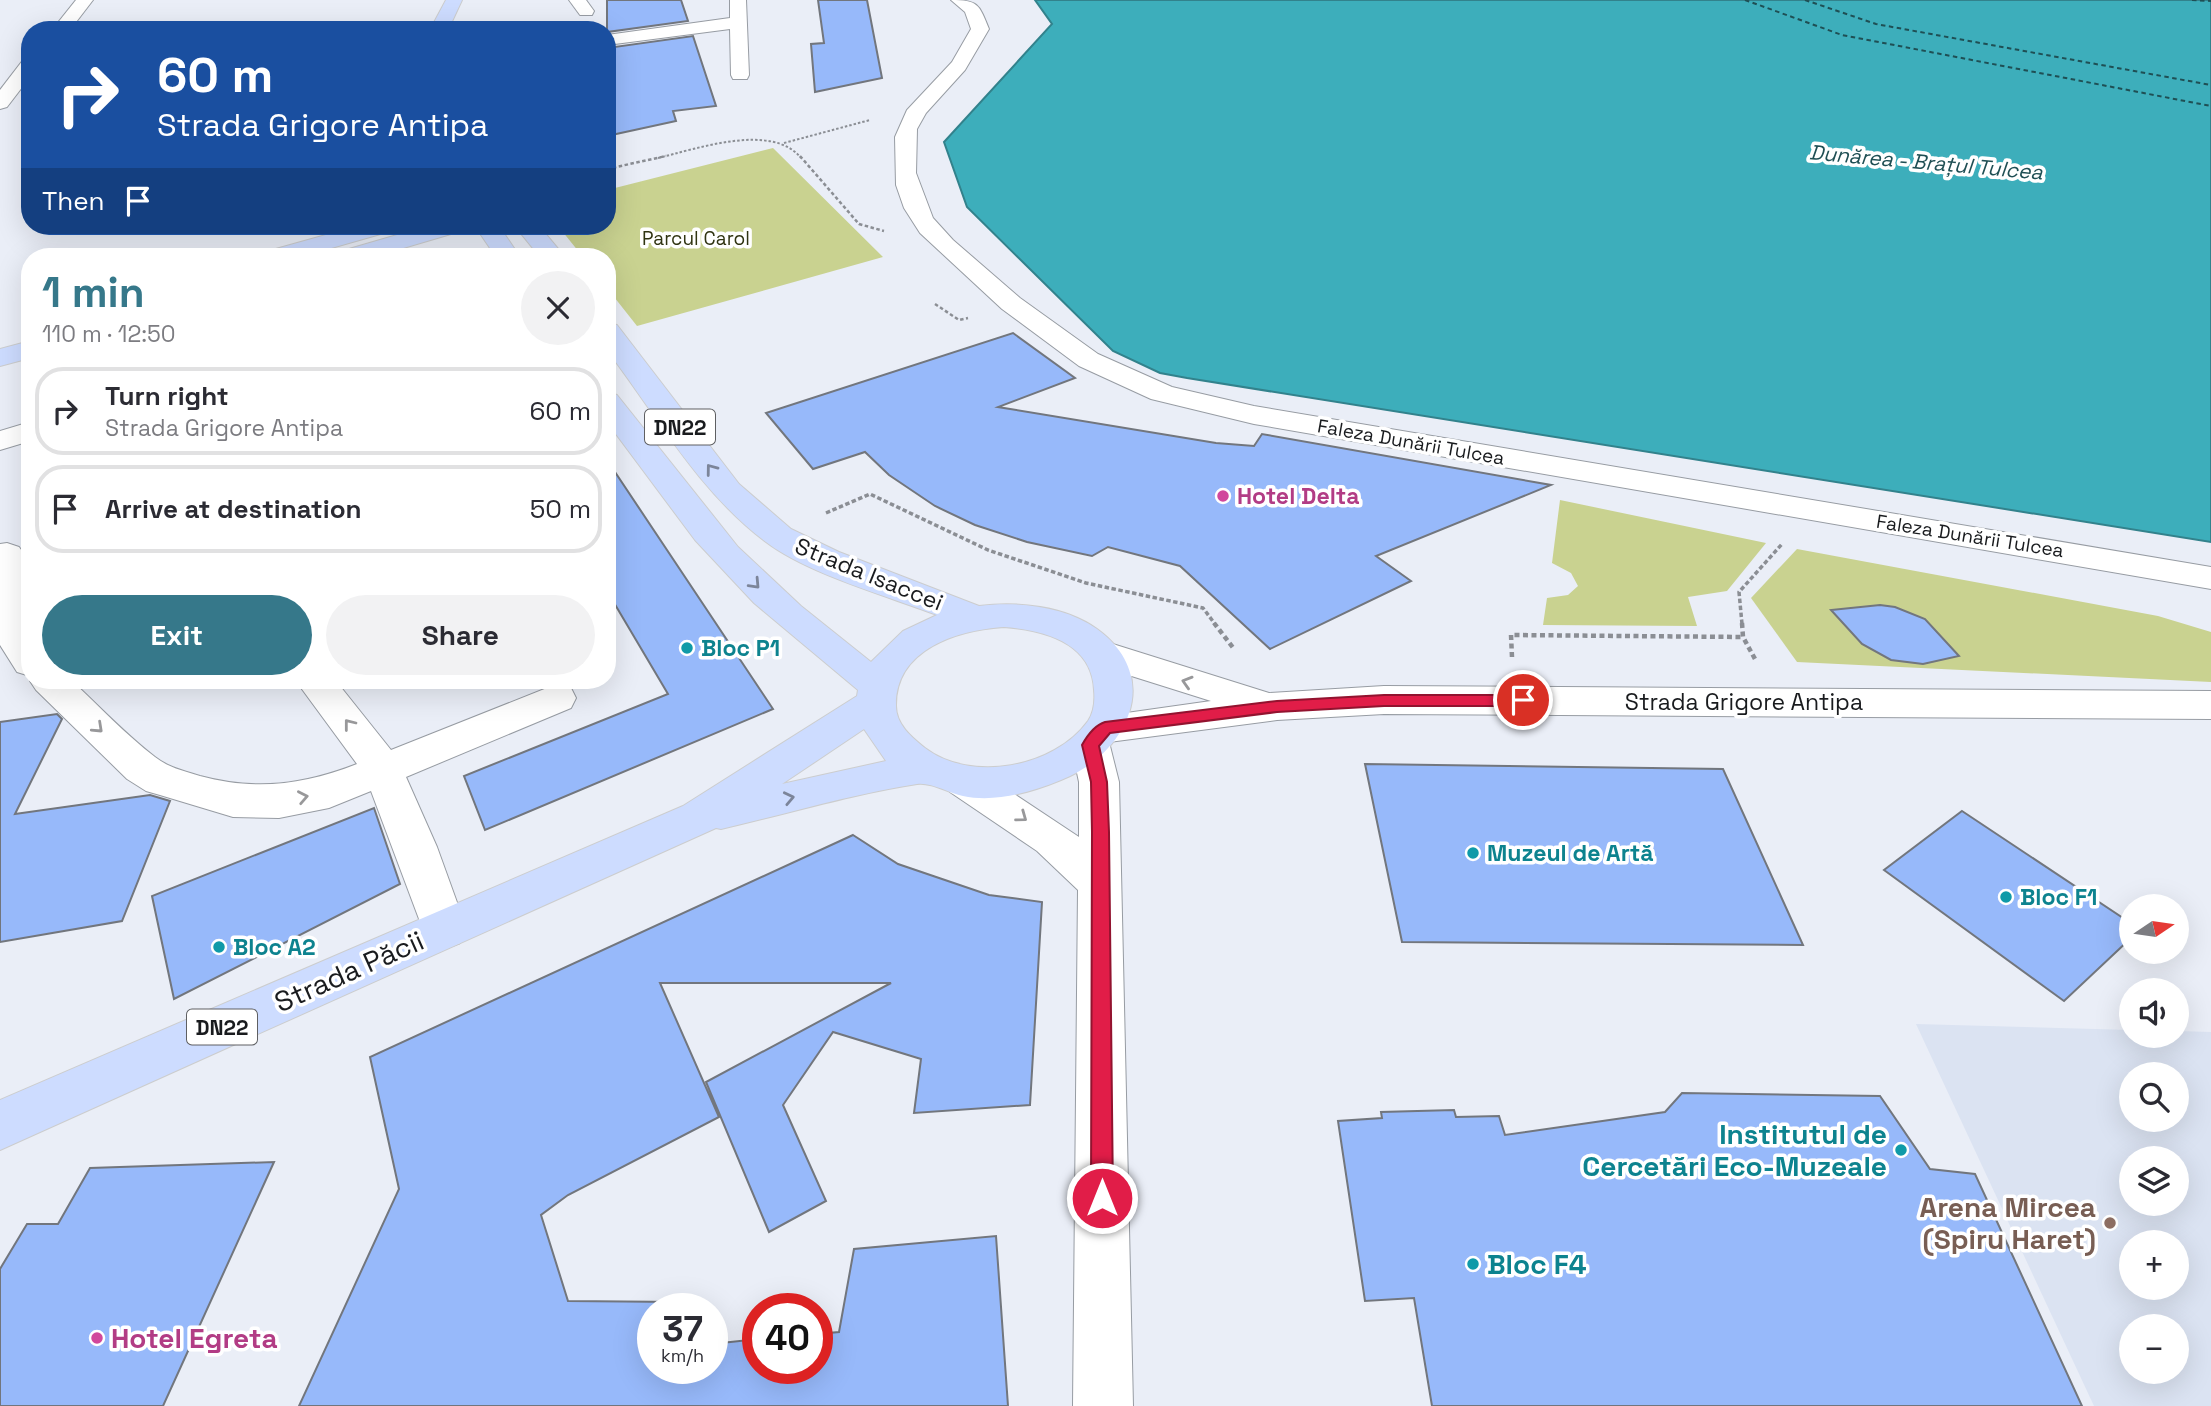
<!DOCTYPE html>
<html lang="en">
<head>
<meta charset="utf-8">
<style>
	:root { --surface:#fff; --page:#f2f2f3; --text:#2b2b33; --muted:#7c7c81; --line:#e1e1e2; --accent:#36788a }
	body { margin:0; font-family:"Space Grotesk",sans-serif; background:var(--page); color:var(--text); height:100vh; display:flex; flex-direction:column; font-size:26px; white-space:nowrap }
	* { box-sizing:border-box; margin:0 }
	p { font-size:23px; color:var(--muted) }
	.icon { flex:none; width:38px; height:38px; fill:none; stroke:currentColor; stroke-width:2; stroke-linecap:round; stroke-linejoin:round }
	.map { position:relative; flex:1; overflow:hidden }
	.side { position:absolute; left:21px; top:248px; width:595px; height:441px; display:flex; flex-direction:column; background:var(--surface); border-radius:28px; box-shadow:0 7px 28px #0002 }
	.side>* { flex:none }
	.top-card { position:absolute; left:21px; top:21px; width:595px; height:214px; border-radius:28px; box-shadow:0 7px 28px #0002; background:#1a4fa0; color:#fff; overflow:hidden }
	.needle { width:46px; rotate:77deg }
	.fabs { position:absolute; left:2119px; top:894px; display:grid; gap:14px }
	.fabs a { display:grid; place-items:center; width:70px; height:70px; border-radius:50%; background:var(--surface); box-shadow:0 7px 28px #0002; font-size:35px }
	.speed { position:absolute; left:637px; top:1293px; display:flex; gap:14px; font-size:35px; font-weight:700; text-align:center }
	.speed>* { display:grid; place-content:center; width:91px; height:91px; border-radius:50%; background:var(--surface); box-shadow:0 7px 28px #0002; line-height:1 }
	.speed small { font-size:18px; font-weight:400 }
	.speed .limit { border:10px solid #d22; background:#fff; color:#111 }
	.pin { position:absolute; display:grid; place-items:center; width:60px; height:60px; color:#fff; margin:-30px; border:4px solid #fff; border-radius:50%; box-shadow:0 2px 7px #0007 }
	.me { position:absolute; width:77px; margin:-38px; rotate:0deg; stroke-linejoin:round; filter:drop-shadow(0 0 5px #0008) }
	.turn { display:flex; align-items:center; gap:24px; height:147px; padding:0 21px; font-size:32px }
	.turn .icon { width:91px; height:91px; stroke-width:2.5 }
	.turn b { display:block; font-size:49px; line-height:60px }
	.then { display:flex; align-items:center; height:66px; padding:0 21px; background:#0003; gap:14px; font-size:26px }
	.round { display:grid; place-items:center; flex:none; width:74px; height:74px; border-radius:37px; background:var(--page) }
	.headline { display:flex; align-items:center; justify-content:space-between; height:119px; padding:0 21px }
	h1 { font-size:42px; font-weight:800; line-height:52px; color:var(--accent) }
	.action { display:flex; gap:14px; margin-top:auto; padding:14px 21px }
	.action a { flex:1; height:80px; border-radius:42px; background:var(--accent); color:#fff; font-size:28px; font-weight:800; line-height:80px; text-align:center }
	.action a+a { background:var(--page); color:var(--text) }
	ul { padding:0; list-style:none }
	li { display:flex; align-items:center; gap:21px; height:88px; margin:0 14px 10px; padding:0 7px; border:4px solid var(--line); border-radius:28px }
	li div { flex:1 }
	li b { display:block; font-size:26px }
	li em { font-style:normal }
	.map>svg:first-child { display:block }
	.built { fill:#dbe3f2; fill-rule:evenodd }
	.green { fill:#c9d290 }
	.water { fill:#3daebb; stroke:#32828c; stroke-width:2 }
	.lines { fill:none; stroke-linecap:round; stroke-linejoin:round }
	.ferry { stroke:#1f4f54; stroke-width:2; stroke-dasharray:4.5 3.5; stroke-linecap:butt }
	.building { fill:#97b9fa; stroke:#72767d; stroke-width:2 }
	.minor-casing { stroke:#979ca3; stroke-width:2 }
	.major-casing { stroke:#cccdce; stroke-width:2 }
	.path-far3 { stroke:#8b8e94; stroke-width:2; stroke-dasharray:2.5 2; stroke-linecap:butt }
	.path-far2 { stroke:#8b8e94; stroke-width:2.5; stroke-dasharray:3.5 2.5; stroke-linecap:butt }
	.path-far1 { stroke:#8b8e94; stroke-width:3.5; stroke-dasharray:4.5 2.5; stroke-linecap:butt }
	.path { stroke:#8b8e94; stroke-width:4.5; stroke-dasharray:5 3.5; stroke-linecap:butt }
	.minor { fill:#fff; fill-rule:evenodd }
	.major { fill:#cddcff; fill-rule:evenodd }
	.oneway { stroke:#7c859a }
	.oneway2 { stroke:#98989a }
	.route { fill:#e11d48; stroke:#92132f; stroke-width:2 }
	.hotel-dot { fill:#d1479c; stroke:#fff; stroke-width:2.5 }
	.culture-dot { fill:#0f9aa8; stroke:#fff; stroke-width:2.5 }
	.education-dot { fill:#8d6e63; stroke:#fff; stroke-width:2.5 }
	.labels { text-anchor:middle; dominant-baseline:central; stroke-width:7; stroke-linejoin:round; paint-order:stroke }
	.far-park-label { font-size:19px; fill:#303412; stroke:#fff }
	.far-street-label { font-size:19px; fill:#191b1e; stroke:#fff }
	.far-water-label { font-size:21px; font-style:italic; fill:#1f4f54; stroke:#fff }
	.shield { fill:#fff; stroke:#5e5f62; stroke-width:2 }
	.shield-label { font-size:21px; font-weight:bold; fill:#191b1e }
	.hotel-label { font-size:23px; font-weight:bold; fill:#b23c85; stroke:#fff; text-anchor:start }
	.street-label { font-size:23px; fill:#191b1e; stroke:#fff }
	.culture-label { font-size:23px; font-weight:bold; fill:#0d838f; stroke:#fff; text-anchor:start }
	.near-street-label { font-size:28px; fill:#191b1e; stroke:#fff }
	.near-culture-label { font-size:28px; font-weight:bold; fill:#0d838f; stroke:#fff; text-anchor:end }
	.near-education-label { font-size:28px; font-weight:bold; fill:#785e54; stroke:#fff; text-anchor:end }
	.near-hotel-label { font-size:28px; font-weight:bold; fill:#b23c85; stroke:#fff; text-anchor:start }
</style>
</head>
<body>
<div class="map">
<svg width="2211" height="1406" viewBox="0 0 2211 1406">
	<rect width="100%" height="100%" fill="#eaeef7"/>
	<path class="built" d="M1916,1024L2131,1030L2132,1036H2177V1031L2211,1032V1406H2094ZM2177,1074V1120H2132V1074ZM2132,1158H2177V1204H2132ZM2177,1242V1288H2132V1242ZM2177,1326V1372H2132V1326Z"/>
	<g class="green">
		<polygon points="773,148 883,257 637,326 607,288 607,257 583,257 558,226 607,226 607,190"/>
		<polygon points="1560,500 1766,543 1727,591 1688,597 1697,626 1543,625 1547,598 1568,595 1578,586 1571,573 1552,563"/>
		<polygon points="1797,549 2158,616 2211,632 2211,682 1797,662 1751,598"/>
	</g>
	<polygon class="water" points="1035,0 2211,0 2211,542 1187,378 1160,373 1113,351 967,207 944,142 1052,24"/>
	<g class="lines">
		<g class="ferry">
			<polyline points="1745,0 1842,35 2211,106"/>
			<polyline points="1805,0 1876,24 2211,85"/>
			<polyline points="2192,0 2211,1"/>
		</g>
	</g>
	<g class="building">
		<polygon points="607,0 681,0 688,21 607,32"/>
		<polygon points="818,0 867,0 882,78 815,92 811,44 824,43"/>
		<polygon points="693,36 716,106 673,111 676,121 607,136 607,48"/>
		<polygon points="1013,333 1075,378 998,407 1216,443 1254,446 1262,434 1551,485 1376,556 1411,581 1270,649 1180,566 1108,547 1092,556 1027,542 975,525 935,506 889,475 865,452 813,469 766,413"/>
		<polygon points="607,460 773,709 485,830 464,776 668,694 607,591"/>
		<polygon points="1880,605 1895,607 1925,619 1959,656 1923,664 1891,660 1862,644 1831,610"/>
		<polygon points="57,714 62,719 15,814 150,795 170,801 122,921 0,942 0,722"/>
		<polygon points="1365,764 1723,769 1803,945 1402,942"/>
		<polygon points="374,808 400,884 174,999 152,896"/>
		<polygon points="1962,811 2132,924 2132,937 2064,1001 1884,870"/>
		<polygon points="853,835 898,864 989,895 1042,902 1030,1105 914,1113 921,1059 833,1032 783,1105 826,1201 769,1232 706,1082 891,983 660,983 719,1117 568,1195 541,1215 568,1301 679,1302 676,1309 653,1309 653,1368 712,1368 712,1344 758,1339 758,1368 817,1368 817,1334 839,1332 854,1249 996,1236 1008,1406 299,1406 399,1189 370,1057"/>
		<polygon points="1682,1093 1880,1096 1930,1169 1975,1174 2082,1406 1432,1406 1414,1298 1365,1301 1338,1121 1382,1118 1381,1112 1454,1110 1456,1117 1499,1116 1505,1135 1665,1112"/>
		<polygon points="274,1162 163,1406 0,1406 0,1269 27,1224 58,1224 90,1168"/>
	</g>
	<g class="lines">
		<g class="minor-casing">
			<g id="minor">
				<polygon points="76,0 93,0 70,30 52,30"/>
				<polygon points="569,0 586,0 594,11 592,15 580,15"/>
				<polygon points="730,0 746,0 749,75 747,79 733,79 731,75 730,29 607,45 607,35 730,18"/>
				<path d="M951,0C978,0 979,4 989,29L965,70L926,113L917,129L916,173L933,218L953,240L1020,298L1098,354L1172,387L1254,406L2211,567V589L1254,424L1151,399L1079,366L1002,309L920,233L904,208L896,185L895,137L907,110L952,62L971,29L965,12Z"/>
				<polygon points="30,58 30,77 7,107 0,109 0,90 23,60"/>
				<polygon points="30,422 30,441 0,450 0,431"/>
				<polygon points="7,543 19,547 24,554 23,624 30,634 30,676 17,672 0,645 0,544"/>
				<polygon points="1100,640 1269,693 1384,686 2211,691 2211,719 1384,714 1277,720 1109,742 1119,782 1133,1406 1073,1406 1078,890 1037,851 950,792 944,781 950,770 964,766 978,770 1079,837 1079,782 1071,745 1077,735 1087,732 1085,728 1091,718 1211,701 1087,662 1082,653 1087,644"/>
				<path d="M30,681H72C99,706 126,735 155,757C169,768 184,771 200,776C256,791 303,785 357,764L296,681H336L391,750L557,684L571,688L576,698L571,708L406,777L437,847L467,930L460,943L444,949L428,943L371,791L329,808L279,818L233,817L160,795L146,791L127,779L36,690Z"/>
			</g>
		</g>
		<g class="major-casing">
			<g id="major">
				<polygon points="446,0 462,0 448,30 430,30"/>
				<polygon points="358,226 395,226 391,231 300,257 262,257 265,252"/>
				<polygon points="428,226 465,226 461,231 373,257 348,257 346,254 349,249"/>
				<polygon points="475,226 499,226 520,257 496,257"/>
				<polygon points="515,226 539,226 565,257 540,257"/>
				<path d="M607,323L617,325L739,484L791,529L839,552L979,606C1017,601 1065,606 1097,629C1165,678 1126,755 1061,780C1032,792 995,803 963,796C949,793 931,782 917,784C852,794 786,814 721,829L716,828L0,1150V1100L683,806L857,696L858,690L754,603L695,540L607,422V392L617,395L738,547L801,606L871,662L903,631L937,615C887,596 808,574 766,542C700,493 656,415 607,350ZM1004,627C1043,630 1092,642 1094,690C1095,700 1094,712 1088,721C1054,768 971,783 925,748C911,737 896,724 896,706C895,649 958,630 1004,627ZM864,729L886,761L782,784Z"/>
				<polygon points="30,341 30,358 0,366 0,349"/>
			</g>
		</g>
		<g class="path-far3">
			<polyline points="784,143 870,120"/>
			<path d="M658,158C696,149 772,122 801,158"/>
		</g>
		<g class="path-far2">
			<polyline points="800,156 859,224 884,231"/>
			<polyline points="607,169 666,156"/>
			<polyline points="935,304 959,320 968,318"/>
		</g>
		<g class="path-far1">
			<polyline points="826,513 870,494 988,550 1086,583 1203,608 1215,624"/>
			<polyline points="1742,624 1739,592 1782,544"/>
		</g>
		<g class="path">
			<polyline points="1214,623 1234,649"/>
			<polyline points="1742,623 1743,637 1755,659"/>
			<polyline points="1512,657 1511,635 1743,637"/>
		</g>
		<use href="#minor" class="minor"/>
		<use href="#major" class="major"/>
	</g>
	<defs><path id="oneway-chevron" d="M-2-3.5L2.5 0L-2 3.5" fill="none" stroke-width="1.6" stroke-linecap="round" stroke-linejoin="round" transform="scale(1.75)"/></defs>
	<g class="oneway">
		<use href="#oneway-chevron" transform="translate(711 469) rotate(-127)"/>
		<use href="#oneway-chevron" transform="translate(755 584) rotate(47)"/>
		<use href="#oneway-chevron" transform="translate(789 798) rotate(-12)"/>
	</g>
	<g class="oneway2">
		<use href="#oneway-chevron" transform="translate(1187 682) rotate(-163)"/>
		<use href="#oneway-chevron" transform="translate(349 724) rotate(-128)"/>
		<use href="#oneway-chevron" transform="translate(98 728) rotate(43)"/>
		<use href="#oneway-chevron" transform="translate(303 797) rotate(-11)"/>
		<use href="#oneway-chevron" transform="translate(1022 817) rotate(36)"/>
	</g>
	<path class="route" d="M1384,695H1523L1531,700L1523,706H1384L1277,712L1110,733L1099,746L1107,782L1109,832L1113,1198L1110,1206L1102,1209L1094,1206L1091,1198L1092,832L1091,782L1082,745C1087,736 1095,725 1105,722L1277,701Z"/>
	<g class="hotel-dot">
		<circle cx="1223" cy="496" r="7"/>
		<circle cx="97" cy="1338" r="7"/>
	</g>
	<g class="culture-dot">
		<circle cx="687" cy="648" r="7"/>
		<circle cx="1473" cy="853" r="7"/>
		<circle cx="2006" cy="897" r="7"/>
		<circle cx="219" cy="947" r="7"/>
		<circle cx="1901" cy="1150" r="7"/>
		<circle cx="1473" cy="1264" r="7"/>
	</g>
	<circle class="education-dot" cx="2110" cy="1223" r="7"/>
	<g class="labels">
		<g class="far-park-label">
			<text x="696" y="238">Parcul Carol</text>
		</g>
		<g class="far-street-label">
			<text transform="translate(1411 442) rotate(10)">Faleza Dunării Tulcea</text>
			<text transform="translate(1970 536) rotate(9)">Faleza Dunării Tulcea</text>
		</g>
		<g class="far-water-label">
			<text transform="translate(1926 162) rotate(5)">Dunărea - Brațul Tulcea</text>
		</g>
		<g class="shield">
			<rect x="645" y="409.5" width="70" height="35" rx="5"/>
			<rect x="187" y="1009.5" width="70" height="35" rx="5"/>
		</g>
		<g class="shield-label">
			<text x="680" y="427">DN22</text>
			<text x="222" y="1027">DN22</text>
		</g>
		<g class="hotel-label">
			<text x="1237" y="496">Hotel Delta</text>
		</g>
		<g class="street-label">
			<text transform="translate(869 574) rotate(22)">Strada Isaccei</text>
			<text x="1744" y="702">Strada Grigore Antipa</text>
		</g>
		<g class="culture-label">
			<text x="701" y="648">Bloc P1</text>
			<text x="1487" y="853">Muzeul de Artă</text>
			<text x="2020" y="897">Bloc F1</text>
			<text x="233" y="947">Bloc A2</text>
		</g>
		<g class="near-street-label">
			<text transform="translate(349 971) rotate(-24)">Strada Păcii</text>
		</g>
		<g class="near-culture-label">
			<text x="1887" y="1134">Institutul de<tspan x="1887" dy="32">Cercetări Eco-Muzeale</tspan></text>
			<text x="1487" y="1264" text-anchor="start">Bloc F4</text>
		</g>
		<g class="near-education-label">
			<text x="2096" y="1207">Arena Mircea<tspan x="2096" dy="32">(Spiru Haret)</tspan></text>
		</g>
		<g class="near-hotel-label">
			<text x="111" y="1338">Hotel Egreta</text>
		</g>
	</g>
</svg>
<div class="fabs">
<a><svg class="needle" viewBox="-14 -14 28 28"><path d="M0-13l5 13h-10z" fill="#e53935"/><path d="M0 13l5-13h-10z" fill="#7c7c81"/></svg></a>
<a><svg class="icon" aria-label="sound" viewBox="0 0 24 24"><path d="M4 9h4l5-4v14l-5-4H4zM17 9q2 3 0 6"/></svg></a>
<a><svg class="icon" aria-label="search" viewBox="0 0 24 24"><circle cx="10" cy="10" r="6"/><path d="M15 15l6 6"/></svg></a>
<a><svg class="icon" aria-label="layers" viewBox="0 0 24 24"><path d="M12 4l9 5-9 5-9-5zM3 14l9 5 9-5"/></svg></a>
<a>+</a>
<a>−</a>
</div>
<div class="speed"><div>37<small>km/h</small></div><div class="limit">40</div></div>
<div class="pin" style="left:1523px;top:700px;background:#d93025"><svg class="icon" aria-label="arrive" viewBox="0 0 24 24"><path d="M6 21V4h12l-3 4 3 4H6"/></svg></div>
<svg class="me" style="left:1102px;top:1198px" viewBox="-20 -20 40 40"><circle r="17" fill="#e11d48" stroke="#fff" stroke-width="3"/><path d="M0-11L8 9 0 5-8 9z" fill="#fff"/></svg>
<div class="top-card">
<div class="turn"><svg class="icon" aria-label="right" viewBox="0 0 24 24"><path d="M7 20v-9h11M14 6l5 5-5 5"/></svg><div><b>60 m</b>Strada Grigore Antipa</div></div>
<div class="then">Then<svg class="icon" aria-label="arrive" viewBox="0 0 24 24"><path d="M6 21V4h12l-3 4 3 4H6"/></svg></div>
</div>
<section class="side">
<div class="headline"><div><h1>1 min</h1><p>110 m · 12:50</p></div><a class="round"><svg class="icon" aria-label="close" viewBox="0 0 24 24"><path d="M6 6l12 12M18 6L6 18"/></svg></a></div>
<ul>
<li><svg class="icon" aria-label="right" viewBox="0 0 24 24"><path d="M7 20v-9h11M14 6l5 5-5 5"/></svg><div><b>Turn right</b><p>Strada Grigore Antipa</p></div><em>60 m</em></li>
<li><svg class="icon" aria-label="arrive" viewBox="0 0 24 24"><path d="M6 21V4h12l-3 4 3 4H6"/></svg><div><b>Arrive at destination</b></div><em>50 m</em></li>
</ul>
<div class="action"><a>Exit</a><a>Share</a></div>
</section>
</div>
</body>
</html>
